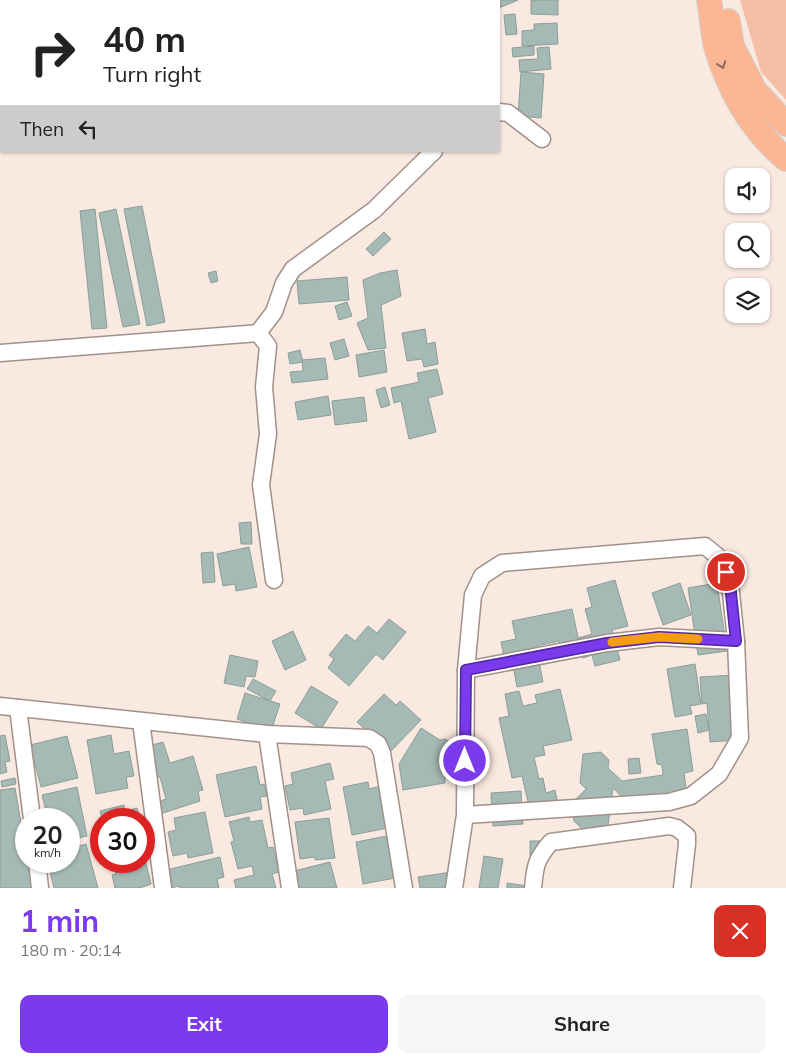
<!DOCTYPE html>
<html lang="en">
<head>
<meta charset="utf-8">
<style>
	:root { --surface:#fff; --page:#f6f6f6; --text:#222; --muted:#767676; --accent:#7c3aed }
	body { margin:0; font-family:Mulish,sans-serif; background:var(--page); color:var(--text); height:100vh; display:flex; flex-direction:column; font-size:19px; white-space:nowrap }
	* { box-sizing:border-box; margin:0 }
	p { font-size:16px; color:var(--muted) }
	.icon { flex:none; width:28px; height:28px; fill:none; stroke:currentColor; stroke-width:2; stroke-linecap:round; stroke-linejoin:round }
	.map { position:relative; height:888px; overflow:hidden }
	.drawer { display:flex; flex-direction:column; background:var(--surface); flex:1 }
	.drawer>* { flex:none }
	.guide { position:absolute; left:0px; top:0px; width:500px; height:152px; box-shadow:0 1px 4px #0004; background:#fff; color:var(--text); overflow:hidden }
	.buttons { position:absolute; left:725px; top:168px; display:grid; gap:10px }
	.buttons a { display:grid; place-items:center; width:45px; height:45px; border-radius:10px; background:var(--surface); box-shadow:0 1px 4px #0004; font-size:25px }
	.speed { position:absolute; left:15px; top:808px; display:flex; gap:10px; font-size:25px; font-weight:700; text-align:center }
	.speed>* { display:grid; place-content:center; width:65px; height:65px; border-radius:50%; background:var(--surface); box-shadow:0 1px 4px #0004; line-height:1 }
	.speed small { font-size:12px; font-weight:400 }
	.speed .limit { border:8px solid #d22; background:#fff; color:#111 }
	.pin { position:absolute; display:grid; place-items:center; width:42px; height:42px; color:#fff; margin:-21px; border:2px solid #fff; border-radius:50%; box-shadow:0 1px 5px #0007 }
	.me { position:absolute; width:55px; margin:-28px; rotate:0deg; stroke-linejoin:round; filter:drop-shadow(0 0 4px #0008) }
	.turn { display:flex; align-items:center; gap:18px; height:105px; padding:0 20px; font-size:22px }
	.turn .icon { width:65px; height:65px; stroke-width:2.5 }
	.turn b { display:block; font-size:35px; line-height:42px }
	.then { display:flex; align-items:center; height:48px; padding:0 20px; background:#0003; gap:10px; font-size:19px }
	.round { display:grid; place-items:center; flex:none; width:52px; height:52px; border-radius:10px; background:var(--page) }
	.head { display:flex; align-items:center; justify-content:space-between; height:85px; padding:0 20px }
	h1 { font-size:30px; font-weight:700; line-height:38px; color:var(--accent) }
	.primary-button { display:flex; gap:10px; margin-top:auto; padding:10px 20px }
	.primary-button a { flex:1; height:58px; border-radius:10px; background:var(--accent); color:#fff; font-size:20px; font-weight:700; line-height:58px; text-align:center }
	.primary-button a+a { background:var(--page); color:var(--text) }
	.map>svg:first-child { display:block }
	.green { fill:#f5bfa5 }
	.building { fill:#a5b9b5; stroke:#8b9e9a }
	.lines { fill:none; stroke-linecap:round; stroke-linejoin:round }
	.minor-casing { stroke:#a19189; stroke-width:19 }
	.highway-casing { stroke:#d2d1d1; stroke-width:26 }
	.minor { stroke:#fff; stroke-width:16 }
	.highway { stroke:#fcb693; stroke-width:24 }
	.oneway { stroke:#8e6855 }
	.route-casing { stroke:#51269a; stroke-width:12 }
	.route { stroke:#7c3aed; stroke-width:9 }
	.slow { stroke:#f59e0b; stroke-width:9 }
</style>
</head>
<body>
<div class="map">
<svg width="786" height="888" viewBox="0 0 786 888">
	<rect width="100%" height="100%" fill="#fae9e0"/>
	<polygon class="green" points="740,0 786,0 786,100 761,72"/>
	<g class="building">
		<polygon points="491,0 518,0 499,8 499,1"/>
		<polygon points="531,0 558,0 558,15 531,14"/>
		<polygon points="515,14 517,34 506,35 504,15"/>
		<polygon points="557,23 558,44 522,46 522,31 534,30 534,24"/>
		<polygon points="534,46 534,55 513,57 512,48"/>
		<polygon points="549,47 551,69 520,72 519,60 538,59 537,48"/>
		<polygon points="521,72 544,74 541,118 518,116"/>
		<polygon points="142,206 165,322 147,326 124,209"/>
		<polygon points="95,209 107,328 92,329 80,211"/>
		<polygon points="116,209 140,324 123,327 99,213"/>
		<polygon points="384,232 391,239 373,256 366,249"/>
		<polygon points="397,270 401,296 381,305 386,348 368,350 357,323 368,318 363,280 380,273"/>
		<polygon points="216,271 218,281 211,283 208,273"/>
		<polygon points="347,277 349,300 299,304 297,281"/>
		<polygon points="347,302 352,316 339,320 335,306"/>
		<polygon points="425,329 427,344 435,342 438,364 424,367 422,359 407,361 402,333"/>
		<polygon points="344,339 349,356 335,360 330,343"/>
		<polygon points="300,350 303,362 290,364 288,353"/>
		<polygon points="384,350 387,372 359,377 356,355"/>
		<polygon points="325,358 328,379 292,383 290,372 303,371 302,360"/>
		<polygon points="437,369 443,394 428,398 436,432 409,439 401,401 394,403 391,388 419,382 417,373"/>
		<polygon points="385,387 390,405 381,408 376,390"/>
		<polygon points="328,396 331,415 298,420 295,402"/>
		<polygon points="364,397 367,421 335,425 332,401"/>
		<polygon points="251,522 252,544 241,544 239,523"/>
		<polygon points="249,547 257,587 236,591 235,584 223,586 217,554"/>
		<polygon points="213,552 215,582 203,583 201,553"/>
		<polygon points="615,580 628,626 612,630 620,660 595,666 592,655 583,658 578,638 592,634 585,609 592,607 587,588"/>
		<polygon points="680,583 691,615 663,625 652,593"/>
		<polygon points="717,583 727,651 698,655 688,588"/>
		<polygon points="572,609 579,642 560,646 559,641 536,646 543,682 517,687 513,666 506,667 501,642 516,639 512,621"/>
		<polygon points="389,619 406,632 383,660 376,654 349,686 328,668 334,659 329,655 346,634 355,641 368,626 377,633"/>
		<polygon points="293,631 306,660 285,670 272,641"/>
		<polygon points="230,655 258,661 255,677 246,676 244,687 224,683"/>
		<polygon points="695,664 701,704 690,706 692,714 675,717 667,669"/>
		<polygon points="734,675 738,740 710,742 707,703 702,704 700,677"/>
		<polygon points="253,679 276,691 270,701 247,689"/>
		<polygon points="311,686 338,702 321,729 295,713"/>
		<polygon points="560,689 572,740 543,746 545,755 534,757 539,779 543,778 546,793 555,790 559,809 531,815 522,776 512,778 499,718 509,716 505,694 519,691 523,706 537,703 535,695"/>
		<polygon points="245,693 280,704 271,731 237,719"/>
		<polygon points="384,694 396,705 400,701 421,720 390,752 357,722"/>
		<polygon points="706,714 709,730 698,733 695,716"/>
		<polygon points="421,728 440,740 445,739 455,745 455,750 449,760 451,768 445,778 445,783 403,790 399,764"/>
		<polygon points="687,729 693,771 684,773 686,788 678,796 623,798 613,788 608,825 582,829 574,821 571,804 586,789 580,783 583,754 601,752 609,760 608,768 622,781 663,775 662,765 657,764 652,734"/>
		<polygon points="5,735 10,761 5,762 7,772 0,774 0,736"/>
		<polygon points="111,735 114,754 129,751 134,776 126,777 128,788 96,794 87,740"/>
		<polygon points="67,736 78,778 41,787 30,745"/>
		<polygon points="163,742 170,763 193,756 203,790 198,791 200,801 160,814 157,802 166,799 160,777 154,779 145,747"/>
		<polygon points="639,758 641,773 629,774 628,759"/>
		<polygon points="330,763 334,779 325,781 331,809 304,815 303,808 290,810 285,786 293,784 291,773"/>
		<polygon points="256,766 260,785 264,784 267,796 260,797 262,809 225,817 216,775"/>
		<polygon points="15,778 16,784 2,787 1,781"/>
		<polygon points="368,782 369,789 385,785 393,827 352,835 343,787"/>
		<polygon points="77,787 87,836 69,840 69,819 48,819 42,795"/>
		<polygon points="15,788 32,887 29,888 0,888 0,790"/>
		<polygon points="521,791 523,824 493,826 491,793"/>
		<polygon points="124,805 125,811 137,808 140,819 102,819 100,811"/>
		<polygon points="205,812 213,853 188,858 187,853 173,856 168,832 176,830 174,818"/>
		<polygon points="249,817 250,822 262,820 268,848 273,847 279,872 272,874 276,888 236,888 234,880 254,875 252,866 238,869 231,842 234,841 229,822"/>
		<polygon points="329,818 335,858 315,860 315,857 300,859 295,822"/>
		<polygon points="387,836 395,878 363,884 356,842"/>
		<polygon points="147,838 151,857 145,859 151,884 140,888 115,888 112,875 116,874 113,862 144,861 144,839"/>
		<rect x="530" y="841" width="17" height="15"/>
		<polygon points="86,844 98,888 54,888 49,868 51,868 49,861 69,861 69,849"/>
		<polygon points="484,856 503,859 498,888 479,888"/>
		<polygon points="220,857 224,877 217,879 219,888 180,888 179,886 170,888 166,870"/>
		<polygon points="330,862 337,888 298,888 294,871"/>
		<polygon points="452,872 455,888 420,888 418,877"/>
		<polygon points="507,883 534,887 534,888 507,888"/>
	</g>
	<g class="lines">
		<g class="minor-casing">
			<g id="minor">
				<polyline points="212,1 220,0"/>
				<polyline points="0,32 1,32"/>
				<polyline points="499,112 508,113 542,139"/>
				<polyline points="258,333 274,312 284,283 293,269 374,210 434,151"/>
				<polyline points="0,353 258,333 268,346 264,387 268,434 261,485 274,580"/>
				<polyline points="466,670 607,643 659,637 736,641"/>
				<polyline points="0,706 267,734 369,738 378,744 382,753 404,888"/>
				<polyline points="18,708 32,819"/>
				<polyline points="141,721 163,888"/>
				<polyline points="267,734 290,888"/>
				<polyline points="37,861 40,888"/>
				<polyline points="454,888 465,815 466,670 473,595 482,576 502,563 705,546 722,560 730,583 736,641 740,738 719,774 691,796 669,802 465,815"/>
				<path d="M533,888C535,866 536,859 551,842L669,826L677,828L687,836V844L682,888"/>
			</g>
		</g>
		<g class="highway-casing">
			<g id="highway">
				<path d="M709,0C712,16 712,34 717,50C730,92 751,130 786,159"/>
				<polyline points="728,21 732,46 755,91 786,124"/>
			</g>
		</g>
		<use href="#minor" class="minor"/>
		<use href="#highway" class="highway"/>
	</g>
	<defs><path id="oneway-chevron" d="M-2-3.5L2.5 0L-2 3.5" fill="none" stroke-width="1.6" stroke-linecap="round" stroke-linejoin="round" transform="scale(1.25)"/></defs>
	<use class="oneway" href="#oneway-chevron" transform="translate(722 65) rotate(70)"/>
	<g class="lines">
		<g class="route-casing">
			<polyline id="route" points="465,761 466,670 607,643 659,637 736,641 730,584 726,572"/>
		</g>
		<use href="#route" class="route"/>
		<polyline class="slow" points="612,642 659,637 698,639"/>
	</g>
</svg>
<div class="buttons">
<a><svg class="icon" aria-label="sound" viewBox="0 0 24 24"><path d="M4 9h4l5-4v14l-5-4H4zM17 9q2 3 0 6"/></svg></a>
<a><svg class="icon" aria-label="search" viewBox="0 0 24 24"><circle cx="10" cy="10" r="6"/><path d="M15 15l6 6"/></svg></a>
<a><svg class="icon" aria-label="layers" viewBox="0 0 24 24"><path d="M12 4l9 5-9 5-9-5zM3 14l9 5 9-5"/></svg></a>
</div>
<div class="speed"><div>20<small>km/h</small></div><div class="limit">30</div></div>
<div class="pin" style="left:726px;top:572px;background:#d93025"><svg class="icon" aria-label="arrive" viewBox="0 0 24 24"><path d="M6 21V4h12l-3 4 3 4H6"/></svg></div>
<svg class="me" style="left:465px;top:761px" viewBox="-20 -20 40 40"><circle r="17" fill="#7c3aed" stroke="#fff" stroke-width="3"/><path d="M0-11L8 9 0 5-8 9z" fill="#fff"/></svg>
<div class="guide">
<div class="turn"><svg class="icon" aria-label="right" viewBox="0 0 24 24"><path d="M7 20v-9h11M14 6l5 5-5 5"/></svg><div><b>40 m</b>Turn right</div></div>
<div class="then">Then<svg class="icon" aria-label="left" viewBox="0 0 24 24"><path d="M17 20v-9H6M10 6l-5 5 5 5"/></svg></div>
</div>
</div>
<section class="drawer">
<div class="head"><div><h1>1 min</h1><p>180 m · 20:14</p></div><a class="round" style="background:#d93025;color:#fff"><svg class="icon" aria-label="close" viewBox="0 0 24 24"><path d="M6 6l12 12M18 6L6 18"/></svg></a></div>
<div class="primary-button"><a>Exit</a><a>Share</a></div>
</section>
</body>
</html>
